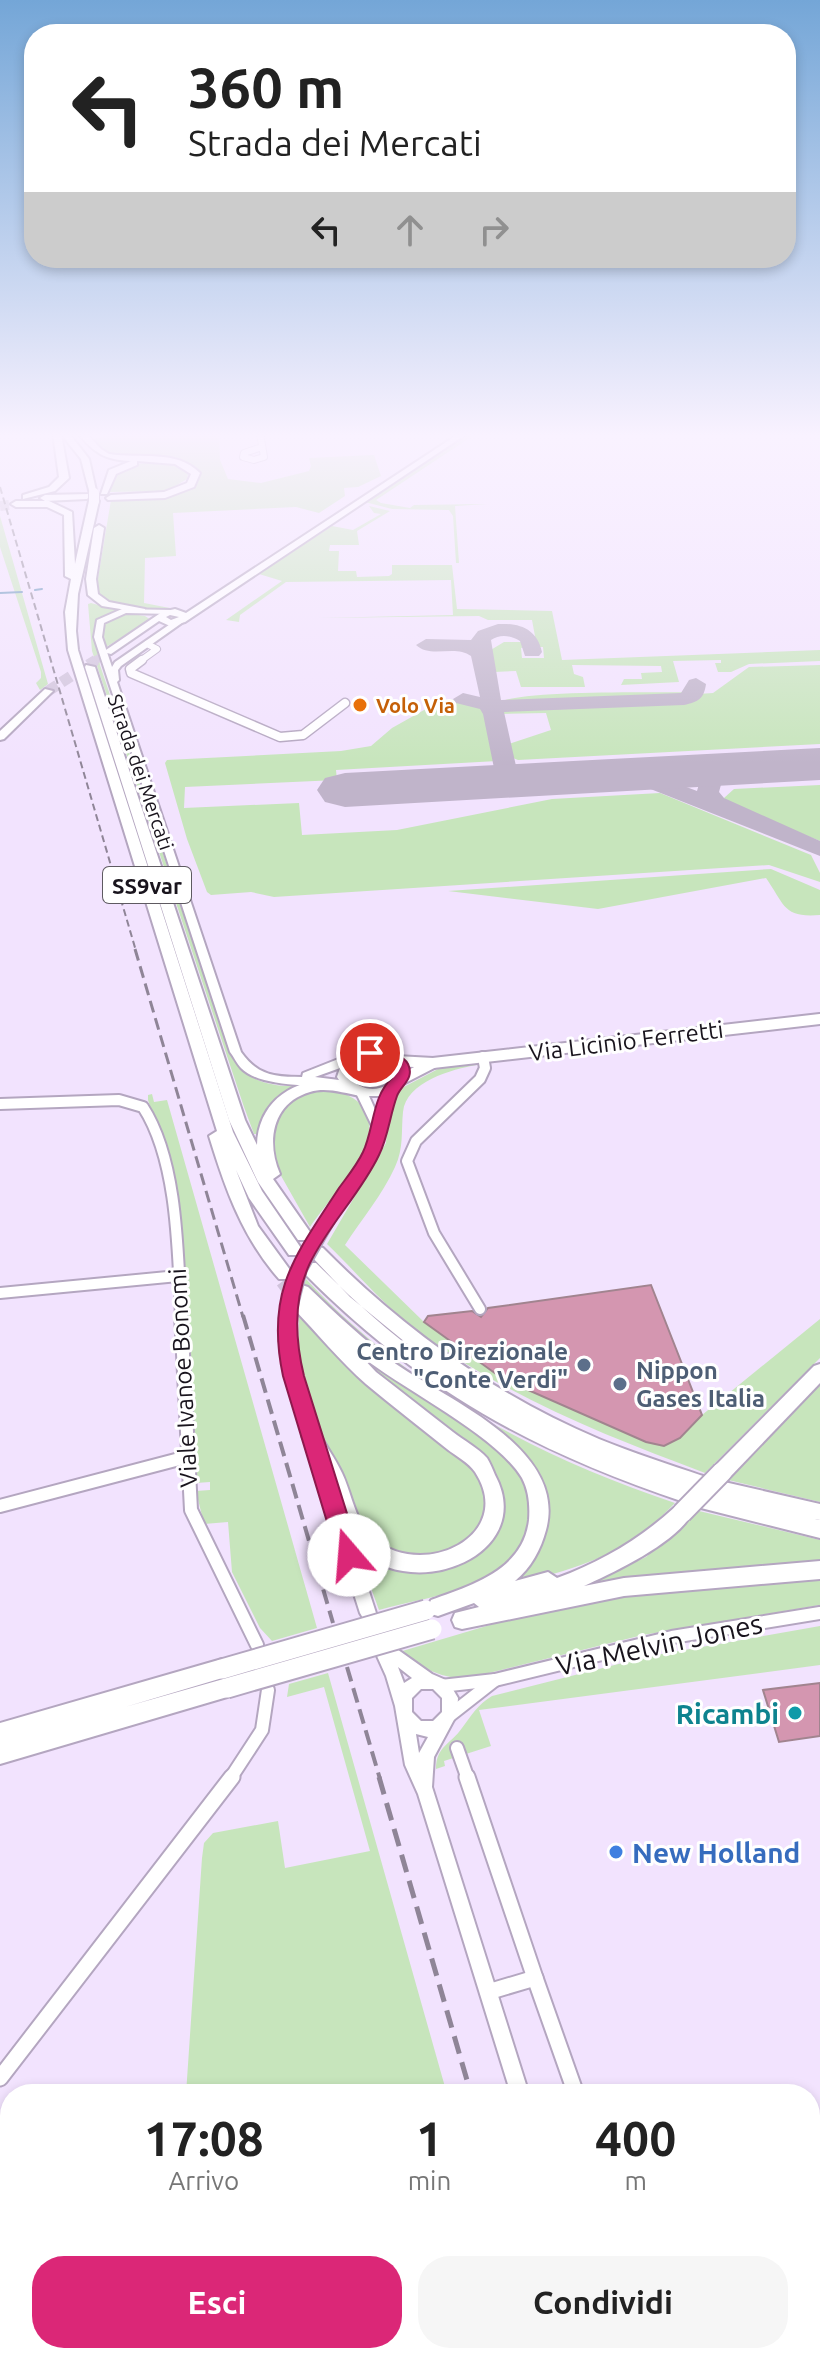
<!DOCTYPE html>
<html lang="it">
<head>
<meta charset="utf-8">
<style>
	:root { --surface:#fff; --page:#f6f6f6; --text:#222; --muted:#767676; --accent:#db2777 }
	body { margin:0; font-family:Ubuntu,sans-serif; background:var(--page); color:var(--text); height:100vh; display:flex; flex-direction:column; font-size:30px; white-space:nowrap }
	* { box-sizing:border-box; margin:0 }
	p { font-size:26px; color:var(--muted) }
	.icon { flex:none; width:44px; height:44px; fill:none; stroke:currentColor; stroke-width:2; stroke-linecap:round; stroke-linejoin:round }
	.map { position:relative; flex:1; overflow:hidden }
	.sheet { position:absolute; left:0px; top:2084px; width:820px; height:280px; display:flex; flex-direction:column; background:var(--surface); border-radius:32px 32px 0 0; box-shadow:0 4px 12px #0003 }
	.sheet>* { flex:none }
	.banner { position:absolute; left:24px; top:24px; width:772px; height:244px; border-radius:32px; box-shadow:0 4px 12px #0003; background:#fff; color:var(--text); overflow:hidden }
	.pin { position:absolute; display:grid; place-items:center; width:68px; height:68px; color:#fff; margin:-34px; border:4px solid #fff; border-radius:50%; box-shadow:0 2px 8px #0007 }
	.me { position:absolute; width:88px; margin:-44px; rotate:342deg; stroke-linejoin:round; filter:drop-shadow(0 0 6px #0008) }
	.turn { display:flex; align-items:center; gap:28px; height:168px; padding:0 32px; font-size:36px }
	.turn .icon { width:104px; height:104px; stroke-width:2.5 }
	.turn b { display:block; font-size:56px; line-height:68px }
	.lanes { display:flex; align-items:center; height:76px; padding:0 32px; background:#0003; justify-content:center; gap:40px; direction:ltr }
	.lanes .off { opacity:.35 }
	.eta { display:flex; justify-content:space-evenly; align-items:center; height:136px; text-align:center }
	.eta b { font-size:48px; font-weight:600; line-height:56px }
	.cta { display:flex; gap:16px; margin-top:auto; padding:16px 32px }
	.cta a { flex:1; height:92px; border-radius:32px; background:var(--accent); color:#fff; font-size:32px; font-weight:600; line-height:92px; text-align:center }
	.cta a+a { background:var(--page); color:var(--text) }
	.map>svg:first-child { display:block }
	.green { fill:#c7e5bc }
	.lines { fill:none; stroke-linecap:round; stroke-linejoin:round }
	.stream { stroke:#6692bd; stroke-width:2 }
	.canal { fill:#6692bd; fill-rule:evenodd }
	.taxiway { fill:#c0b4ca; fill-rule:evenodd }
	.runway { fill:#c0b4ca; fill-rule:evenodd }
	.building { fill:#d496b0; stroke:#a1848f; stroke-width:2 }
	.secondary-tunnel-far1 { stroke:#d1c4dc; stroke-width:8; stroke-dasharray:8 4; stroke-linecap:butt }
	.secondary-tunnel { stroke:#d1c4dc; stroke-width:11; stroke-dasharray:11 5; stroke-linecap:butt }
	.trunk-tunnel-far1 { stroke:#d1c4dc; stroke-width:10; stroke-dasharray:10 5; stroke-linecap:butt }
	.trunk-tunnel { stroke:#d1c4dc; stroke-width:15; stroke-dasharray:15 8; stroke-linecap:butt }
	.minor-far4-casing { stroke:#b4a6c0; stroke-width:8 }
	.minor-far3-casing { stroke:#b4a6c0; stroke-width:11 }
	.minor-far2-casing { stroke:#b4a6c0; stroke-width:14 }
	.minor-far1-casing { stroke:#b4a6c0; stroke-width:16 }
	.minor-casing { stroke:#b4a6c0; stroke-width:19 }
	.tertiary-casing { stroke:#b4a6c0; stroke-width:4 }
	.secondary-casing { stroke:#b4a6c0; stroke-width:4 }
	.trunk-casing { stroke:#b4a6c0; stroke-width:4 }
	.minor-far4 { stroke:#fff; stroke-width:6 }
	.minor-far3 { stroke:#fff; stroke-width:8 }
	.minor-far2 { stroke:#fff; stroke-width:10 }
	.minor-far1 { stroke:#fff; stroke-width:12 }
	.minor { stroke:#fff; stroke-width:15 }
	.tertiary { fill:#fff; fill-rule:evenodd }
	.secondary { fill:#fff; fill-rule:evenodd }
	.trunk { fill:#fff; fill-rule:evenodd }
	.rail-far3 { stroke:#8f8597; stroke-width:2; stroke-dasharray:7 4; stroke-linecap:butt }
	.rail-far2 { stroke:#8f8597; stroke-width:3; stroke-dasharray:12 6; stroke-linecap:butt }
	.rail-far1 { stroke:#8f8597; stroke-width:4; stroke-dasharray:15 7; stroke-linecap:butt }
	.rail { stroke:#8f8597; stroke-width:5; stroke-dasharray:18 9; stroke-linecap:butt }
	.tertiary-bridge-far1-casing { stroke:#b4a6c0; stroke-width:16; stroke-linecap:butt }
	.tertiary-bridge-casing { stroke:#b4a6c0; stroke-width:19; stroke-linecap:butt }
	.trunk-bridge-far1-casing { stroke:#b4a6c0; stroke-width:12; stroke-linecap:butt }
	.trunk-bridge-casing { stroke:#b4a6c0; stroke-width:23; stroke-linecap:butt }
	.tertiary-bridge-far1 { stroke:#fff; stroke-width:12 }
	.tertiary-bridge { stroke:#fff; stroke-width:15 }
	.trunk-bridge-far1 { stroke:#fff; stroke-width:10 }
	.trunk-bridge { stroke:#fff; stroke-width:19 }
	.route { fill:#db2777; stroke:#8e194d; stroke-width:2 }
	.food-dot { fill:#e8710a; stroke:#fff; stroke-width:3 }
	.service-dot { fill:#5c6f8a; stroke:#fff; stroke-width:3 }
	.culture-dot { fill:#0f9aa8; stroke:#fff; stroke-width:3 }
	.shop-dot { fill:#3f7fe0; stroke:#fff; stroke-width:3 }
	.labels { text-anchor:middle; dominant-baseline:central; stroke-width:6; stroke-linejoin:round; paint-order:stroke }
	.far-food-label { font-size:20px; font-weight:bold; fill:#c56008; stroke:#fff; text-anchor:start }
	.far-street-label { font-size:20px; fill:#19141d; stroke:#fff }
	.shield { fill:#fff; stroke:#5e5a61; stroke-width:2 }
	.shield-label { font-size:22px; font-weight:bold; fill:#19141d }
	.street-label { font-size:24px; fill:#19141d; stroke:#fff }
	.service-label { font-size:24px; font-weight:bold; fill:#4e5e75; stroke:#fff; text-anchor:end }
	.near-street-label { font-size:28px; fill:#19141d; stroke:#fff }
	.near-culture-label { font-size:28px; font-weight:bold; fill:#0d838f; stroke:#fff; text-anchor:end }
	.near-shop-label { font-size:28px; font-weight:bold; fill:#366cbe; stroke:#fff; text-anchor:start }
</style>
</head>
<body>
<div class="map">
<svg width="820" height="2364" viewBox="0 0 820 2364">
	<rect width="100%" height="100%" fill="#f2e3fe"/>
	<g class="green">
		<path d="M102,433H219L220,460L228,479L261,483L309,471L311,466L309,458L374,455L381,476L358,487L344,488L345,496L319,513L296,507L173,513L176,556L145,558L144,603L175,609C152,610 110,612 96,590L111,500C139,500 172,503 197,484L200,473C183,452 137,457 112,455L102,451L93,439L105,436Z"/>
		<polygon points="470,433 477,433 376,500 381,503 410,508 414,505 487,504 455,506 459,563 456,563 453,516 449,510 392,509 365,502"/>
		<polygon points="153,462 174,465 188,474 187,479 167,491 110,492 113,474 132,465"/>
		<polygon points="369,506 390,511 357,531 359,545 330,545 329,551 339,551 338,571 356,571 357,577 389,576 392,574 392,565 452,565 457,609 552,611 562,660 820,650 820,661 749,664 731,672 718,672 715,663 721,663 721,660 673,661 679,682 621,685 624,679 642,679 641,673 662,672 661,666 572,665 574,674 583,677 585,687 521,687 516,671 494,672 489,651 504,642 525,642 526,647 521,648 522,658 544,658 543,647 537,647 532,620 488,620 479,616 318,618 453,615 451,580 286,582 240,615 239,622 226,620 282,581 259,574 332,526 353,530 381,514 374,513"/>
		<polygon points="0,516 48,684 40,690 36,683 41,678 41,672 0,547"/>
		<path d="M91,603L116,610L100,618L95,624L100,665L230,1054C243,1080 270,1087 297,1086C279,1097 264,1114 257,1134H254L244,1107L92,651L88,604Z"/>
		<polygon points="124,613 145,616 151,620 106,647 102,625 105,619"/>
		<polygon points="820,665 820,744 518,760 508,756 506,745 551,730 546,713 500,714 499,709 505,707 696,699 698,694 713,693 749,667"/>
		<path d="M691,692L680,698L498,704C510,689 662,693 691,692Z"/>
		<polygon points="450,699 486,710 497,761 336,770 337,780 185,787 184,808 299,803 302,835 397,830 552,799 660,793 811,855 820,873 820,882 769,865 274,897 251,892 211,895 207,892 187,839 165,763 167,760 341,751 371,746 392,728 440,701"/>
		<polygon points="820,785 820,841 734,806 724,798 734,789"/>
		<path d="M771,869L820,890V915C783,918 785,905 766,878L598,909L448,891Z"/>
		<path d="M477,1062V1065C452,1069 406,1082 403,1112C401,1131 404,1148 395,1167C383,1194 361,1220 345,1245L424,1322L466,1351L646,1442L664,1446L680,1438L702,1415L820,1319V1358L705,1473C601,1434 499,1394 410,1325C380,1301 354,1270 327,1244L386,1143L388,1108L398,1090L440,1068Z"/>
		<path d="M326,1088C419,1109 338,1186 310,1227L271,1158L274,1121L291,1100L301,1094Z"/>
		<polygon points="152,1094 154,1102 167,1100 317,1628 272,1641 260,1628 232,1572 228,1522 204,1524 196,1491 210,1490 210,1482 196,1483 182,1223 175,1186 148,1100 148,1095"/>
		<path d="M306,1279C406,1387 537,1457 675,1503C624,1557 582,1566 513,1585L532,1559L542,1486L418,1380L355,1335L304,1286Z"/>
		<polygon points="299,1312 459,1454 483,1480 487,1510 471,1541 432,1559 383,1550 360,1527 320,1432 298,1356"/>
		<path d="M359,1353L500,1451C513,1464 526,1478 531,1497C540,1537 506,1575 470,1587C442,1596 408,1602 379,1610L355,1544L414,1572L446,1570L468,1559L484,1547L502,1506C503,1489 497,1476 487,1462L364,1364Z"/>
		<polygon points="820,1384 820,1502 728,1480 733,1476"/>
		<polygon points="699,1511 820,1540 820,1564 578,1588 646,1557"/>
		<path d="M820,1576V1605L643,1635L469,1678C443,1680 420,1667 399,1652L530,1613L592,1598Z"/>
		<path d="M820,1626V1665L479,1710L491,1746L444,1761L445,1766L436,1769C436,1746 451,1744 462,1728C472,1715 477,1705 492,1696L650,1656Z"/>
		<polygon points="328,1673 447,2094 186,2094 202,1858 204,1843 213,1833 278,1821 285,1868 370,1851 324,1687 287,1697 289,1684"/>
	</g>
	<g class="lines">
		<g class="stream">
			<polyline points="35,590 42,589"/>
			<polyline points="0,593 22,592"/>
		</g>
		<rect class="canal" x="810" y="2179" width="10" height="20"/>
		<g class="taxiway">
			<path d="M498,624C520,623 537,629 542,652L539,656H525L520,641C510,635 500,634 491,640L501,700L681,693L689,680L696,678L706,684C704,699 698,702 684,705L504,712L516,766L521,771L541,775L544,780L533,787L506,781L494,768L483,714L480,709L456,703L453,699L463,693L480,697L471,656C455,644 431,659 416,645L426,639L471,640L478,631Z"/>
			<path d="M741,761L752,768L749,773L722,781L719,792L724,798L820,841V856L648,788L588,784L577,777L588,770L652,774L697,791C704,767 718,765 741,761Z"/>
		</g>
		<polygon class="runway" points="820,748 820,780 345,807 325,802 317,790 325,778 345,773"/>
	</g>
	<g class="building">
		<polygon points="651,1285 702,1415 680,1438 664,1446 646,1442 503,1379 424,1322 428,1316 472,1311 481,1317 488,1308"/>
		<polygon points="820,1683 820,1736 779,1742 763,1690"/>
	</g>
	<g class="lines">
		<polyline class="secondary-tunnel-far1" points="93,662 108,652"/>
		<polyline class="secondary-tunnel" points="48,691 96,660"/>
		<polyline class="trunk-tunnel-far1" points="0,506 9,505"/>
		<polyline class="trunk-tunnel" points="283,1281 300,1304"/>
		<g class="minor-far4-casing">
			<g id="minor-far4">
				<polyline points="260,433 264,457 254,460 243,457 244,453 262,447"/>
				<polyline points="139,662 157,649 147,644"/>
			</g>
		</g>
		<g class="minor-far3-casing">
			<polyline id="minor-far3" points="142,660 130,669 131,673 280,737 303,735 345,703"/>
		</g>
		<g class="minor-far2-casing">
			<g id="minor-far2">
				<polyline points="396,1061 433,1063 400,1080"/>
				<polyline points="433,1063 820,1019"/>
				<path d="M0,1104L119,1100L143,1107C178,1161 178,1254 181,1317"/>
				<polyline points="0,1293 178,1276"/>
				<polyline points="480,1309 434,1233 407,1161 416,1141 480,1079 485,1068 483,1057"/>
			</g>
		</g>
		<g class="minor-far1-casing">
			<g id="minor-far1">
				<polyline points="181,1315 191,1510 257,1645"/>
				<polyline points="0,1506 187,1457"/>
				<polyline points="441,1686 495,1680 672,1637 820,1613"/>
				<polyline points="449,1716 495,1680"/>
				<polyline points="457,1748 468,1779"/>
				<polyline points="230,1779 262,1730 268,1690"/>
			</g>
		</g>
		<g class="minor-casing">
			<g id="minor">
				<polyline points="467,1777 535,1978"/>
				<polyline points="488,1992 535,1978 576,2094"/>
				<polyline points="0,2078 232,1777"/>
				<polyline points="60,2354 60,2364"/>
				<polyline points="661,2354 665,2364"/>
			</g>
		</g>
		<g class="tertiary-casing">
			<g id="tertiary">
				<path d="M122,609L171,610L175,612L171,614L126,613L104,623L102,637L112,667L115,662L179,618L186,620L121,666L118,670L119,680L117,682L241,1052C258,1076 275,1077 302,1077L303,1073L356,1052L370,1049L400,1058L408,1074L402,1085L395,1091L378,1153L341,1207H333L331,1204L366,1152L373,1128L356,1093L347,1089C318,1084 261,1089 241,1068C237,1064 234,1057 230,1052L94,637L97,620ZM370,1057L392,1063L396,1074C386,1094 362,1093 349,1077L351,1066L363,1058ZM340,1068L337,1077L339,1080L315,1077ZM369,1096H382L377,1114Z"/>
				<polygon points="287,1338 292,1339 294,1343 306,1398 376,1613 373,1618 368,1620 363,1618 360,1613 292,1398 280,1343 282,1339"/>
				<path d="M394,1647L432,1674L448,1681L458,1698L457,1714L434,1757L432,1787L529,2094H511L418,1794L405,1765L395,1706L386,1676L377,1656L380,1651ZM398,1667L412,1678L404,1683ZM421,1689H433L442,1698V1712L433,1721H421L412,1712V1698ZM416,1734L428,1737L419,1753Z"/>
				<polygon points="600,2354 620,2354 624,2364 604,2364"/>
			</g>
		</g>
		<g class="secondary-casing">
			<g id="secondary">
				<path d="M460,433H468L185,622L170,626L159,621L111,654L103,652L162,612L175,609L186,613ZM170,615L179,617L171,620L166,617Z"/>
				<polygon points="45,689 53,691 4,739 0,740 0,731"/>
			</g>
		</g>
		<g class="trunk-casing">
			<g id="trunk">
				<polygon points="53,433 69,433 89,459 97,495 91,495 87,499 45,501 40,498 45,495 90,494 81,459 61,434 69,478 55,491 23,499 23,495 49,487 59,477"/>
				<path d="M78,433H86L101,449L109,454C141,459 176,449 200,473L194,487L165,498L108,500L106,498L111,495L164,492L187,483L191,474L175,464L137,461V465L116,474L107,494H101L109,470L131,461C105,460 94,453 78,433Z"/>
				<path d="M94,498L99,501L78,594L76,631L78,650L233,1132L262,1191L303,1251L301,1255H289L249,1198L236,1170L258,1226L293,1274L291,1279H279C242,1237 225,1188 209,1136L217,1131L68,650L65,612L71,579L65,576L64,515L47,507H16L11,504L16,501H49L72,512L75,564L89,501Z"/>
				<polygon points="99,525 104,528 96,579 98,594 109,602 145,609 145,613 102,606 88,595 86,579 94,528"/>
				<path d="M86,665L95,667L245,1120L257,1145C258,1101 296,1075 339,1082C349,1083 361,1084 368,1091L360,1096C344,1093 326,1087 310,1092C272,1103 266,1142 280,1174L273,1179L310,1232L312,1236L310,1240H298L258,1182L229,1120L85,667Z"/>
				<path d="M317,1246L323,1248C403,1329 493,1394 599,1439C633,1453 668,1464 703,1476L705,1482L703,1488L696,1490L691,1488L694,1494L691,1500L684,1502C530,1450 419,1389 304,1273L302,1268L304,1263H316C351,1298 387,1331 427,1360L350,1297L311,1256L309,1252L311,1248Z"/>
				<path d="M302,1285L308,1287C336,1314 365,1341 396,1364C448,1400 568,1449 546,1530C541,1549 531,1568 515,1581L548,1572L557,1578C601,1562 640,1539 675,1507L682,1505L689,1507L692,1513C678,1542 613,1573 584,1586L624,1578L820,1561V1579L624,1596L462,1629L455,1627L452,1620L455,1613L479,1607L474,1603L438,1616L431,1614L428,1607L431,1600C471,1585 523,1571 529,1520C530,1506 529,1491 522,1478C496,1435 404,1390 361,1356L376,1372C402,1392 427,1412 453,1432C463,1440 478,1448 487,1458C490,1463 493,1470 495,1475C537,1553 417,1604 359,1550C339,1532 336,1502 326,1478C319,1464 309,1450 302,1436L304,1431L311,1428L318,1431C325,1445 335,1458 342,1473C352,1494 355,1522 373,1538C422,1581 517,1536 475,1472C469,1463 456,1456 447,1449C420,1427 392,1406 366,1384C340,1361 317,1333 294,1309L291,1304L297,1298L293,1292L296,1287Z"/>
				<polygon points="820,1364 820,1383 729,1478 722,1480 715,1478 713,1472 715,1466 814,1366"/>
				<polygon points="720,1481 820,1504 820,1520 800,1516 820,1520 820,1538 701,1508 698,1502 701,1496 708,1494 715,1495 710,1489 713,1483"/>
				<polygon points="222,1659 229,1662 232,1669 229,1676 125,1707 227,1678 234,1681 238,1688 234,1695 0,1764 0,1723"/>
			</g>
		</g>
		<use href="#minor-far4" class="minor-far4"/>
		<use href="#minor-far3" class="minor-far3"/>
		<use href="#minor-far2" class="minor-far2"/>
		<use href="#minor-far1" class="minor-far1"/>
		<use href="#minor" class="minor"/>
		<use href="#tertiary" class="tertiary"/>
		<use href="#secondary" class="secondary"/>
		<use href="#trunk" class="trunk"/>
		<polyline class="rail-far3" points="0,487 136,951"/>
		<polyline class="rail-far2" points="135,949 243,1317"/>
		<g class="rail-far1">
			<polyline points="243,1315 333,1623"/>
			<polyline points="347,1667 380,1779"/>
		</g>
		<g class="rail">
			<polyline points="379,1777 471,2094"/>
			<polyline points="548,2354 550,2364"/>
		</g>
		<g class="tertiary-bridge-far1-casing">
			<polyline id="tertiary-bridge-far1" points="288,1317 300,1269 337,1204"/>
		</g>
		<g class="tertiary-bridge-casing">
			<polyline id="tertiary-bridge" points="287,1343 289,1315"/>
		</g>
		<g class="trunk-bridge-far1-casing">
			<polyline id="trunk-bridge-far1" points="94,493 94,501"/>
		</g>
		<g class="trunk-bridge-casing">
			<g id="trunk-bridge">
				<polyline points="682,1513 722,1472"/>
				<polyline points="222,1669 426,1610"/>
				<polyline points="227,1688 432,1629"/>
			</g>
		</g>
		<use href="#tertiary-bridge-far1" class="tertiary-bridge-far1"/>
		<use href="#tertiary-bridge" class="tertiary-bridge"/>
		<use href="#trunk-bridge-far1" class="trunk-bridge-far1"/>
		<use href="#trunk-bridge" class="trunk-bridge"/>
	</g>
	<linearGradient id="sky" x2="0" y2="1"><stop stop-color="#74a6d7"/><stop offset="0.57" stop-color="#f9f2ff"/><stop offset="1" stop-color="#f9f2ff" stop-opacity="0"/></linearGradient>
	<rect width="820" height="764" fill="url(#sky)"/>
	<path class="route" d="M370,1048C381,1051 402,1053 408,1064C415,1079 401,1085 397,1096C390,1115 388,1137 379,1155C361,1193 329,1224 310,1263C293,1299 295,1339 304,1376L360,1555L357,1562L349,1565L341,1562L337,1555L283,1376C265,1291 295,1256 339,1188C347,1177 357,1165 363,1152C374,1129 372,1096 392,1078L390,1065L364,1057L362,1053L364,1049Z"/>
	<circle class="food-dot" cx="360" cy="705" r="8"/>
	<g class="service-dot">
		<circle cx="584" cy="1365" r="8"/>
		<circle cx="620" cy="1384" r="8"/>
	</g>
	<circle class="culture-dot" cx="795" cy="1713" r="8"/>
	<circle class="shop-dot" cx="616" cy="1852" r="8"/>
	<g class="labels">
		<g class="far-food-label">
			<text x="376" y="705">Volo Via</text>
		</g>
		<g class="far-street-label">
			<text transform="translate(141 772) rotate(71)">Strada dei Mercati</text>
		</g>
		<rect class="shield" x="103" y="867" width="88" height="36" rx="6"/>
		<g class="shield-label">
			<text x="147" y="885">SS9var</text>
		</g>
		<g class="street-label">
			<text transform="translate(626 1041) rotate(-7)">Via Licinio Ferretti</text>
			<text transform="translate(183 1378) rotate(-93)">Viale Ivanoe Bonomi</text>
		</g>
		<g class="service-label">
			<text x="568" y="1351">Centro Direzionale<tspan x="568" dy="28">"Conte Verdi"</tspan></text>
			<text x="636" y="1370" text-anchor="start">Nippon<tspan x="636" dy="28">Gases Italia</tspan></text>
		</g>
		<g class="near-street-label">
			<text transform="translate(659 1644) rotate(-12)">Via Melvin Jones</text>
		</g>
		<g class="near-culture-label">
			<text x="779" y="1713">Ricambi</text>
		</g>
		<g class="near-shop-label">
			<text x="632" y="1852">New Holland</text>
		</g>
	</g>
</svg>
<div class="pin" style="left:370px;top:1053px;background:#d93025"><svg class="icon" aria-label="arrive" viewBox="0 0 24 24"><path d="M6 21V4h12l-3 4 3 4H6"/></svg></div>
<svg class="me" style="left:349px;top:1555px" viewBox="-20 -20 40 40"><circle r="19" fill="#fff"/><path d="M0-13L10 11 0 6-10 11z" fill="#db2777"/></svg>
<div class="banner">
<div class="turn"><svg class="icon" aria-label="left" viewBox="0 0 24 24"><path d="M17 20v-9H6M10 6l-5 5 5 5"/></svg><div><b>360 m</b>Strada dei Mercati</div></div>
<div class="lanes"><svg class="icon" aria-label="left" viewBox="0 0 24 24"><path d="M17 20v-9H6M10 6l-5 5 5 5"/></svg><svg class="icon off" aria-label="ahead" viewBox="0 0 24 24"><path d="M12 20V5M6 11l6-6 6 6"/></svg><svg class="icon off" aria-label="right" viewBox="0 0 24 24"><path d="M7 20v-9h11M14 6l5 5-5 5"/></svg></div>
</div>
<section class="sheet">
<div class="eta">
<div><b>17:08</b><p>Arrivo</p></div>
<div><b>1</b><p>min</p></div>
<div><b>400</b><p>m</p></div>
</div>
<div class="cta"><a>Esci</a><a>Condividi</a></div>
</section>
</div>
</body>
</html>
